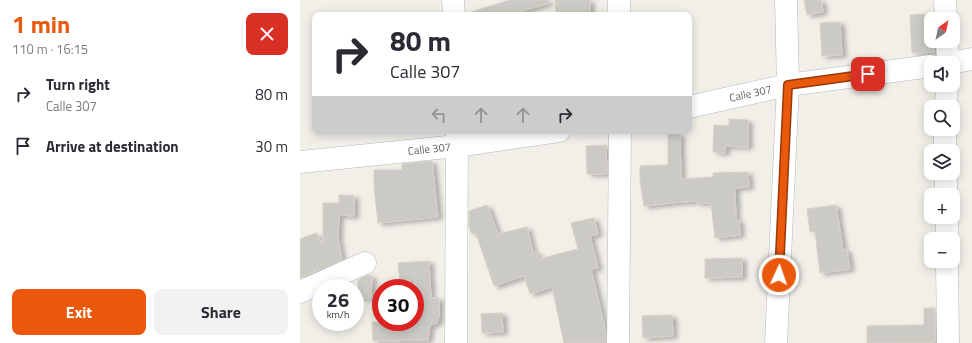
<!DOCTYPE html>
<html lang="en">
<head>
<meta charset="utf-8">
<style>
	:root { --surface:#fff; --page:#f2f2f3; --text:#2b2b33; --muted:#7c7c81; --accent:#ea580c }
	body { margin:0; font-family:"Titillium Web",sans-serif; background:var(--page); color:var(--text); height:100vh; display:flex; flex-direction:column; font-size:15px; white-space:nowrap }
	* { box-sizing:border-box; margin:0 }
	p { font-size:13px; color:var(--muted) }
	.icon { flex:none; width:22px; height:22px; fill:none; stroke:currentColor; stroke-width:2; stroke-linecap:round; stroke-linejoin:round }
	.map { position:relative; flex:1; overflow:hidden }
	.sheet { display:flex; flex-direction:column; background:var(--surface); width:300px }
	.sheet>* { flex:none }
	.guide { position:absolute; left:12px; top:12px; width:380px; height:122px; border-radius:8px; box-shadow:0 2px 10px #0003; background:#fff; color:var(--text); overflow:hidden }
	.needle { width:26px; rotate:33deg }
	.tools { position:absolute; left:624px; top:12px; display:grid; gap:8px }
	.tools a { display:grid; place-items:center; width:36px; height:36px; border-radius:8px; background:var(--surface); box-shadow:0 2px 10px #0003; font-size:20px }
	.speed { position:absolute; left:12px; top:279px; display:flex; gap:8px; font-size:20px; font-weight:700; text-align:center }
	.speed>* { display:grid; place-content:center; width:52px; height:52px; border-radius:50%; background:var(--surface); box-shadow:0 2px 10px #0003; line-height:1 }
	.speed small { font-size:10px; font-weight:400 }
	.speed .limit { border:6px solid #d22; background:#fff; color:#111 }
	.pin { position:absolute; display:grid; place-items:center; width:34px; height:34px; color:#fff; margin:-17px; border-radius:8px; box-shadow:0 2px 6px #0006 }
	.me { position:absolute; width:44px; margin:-22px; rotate:3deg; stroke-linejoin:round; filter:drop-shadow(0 0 3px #0008) }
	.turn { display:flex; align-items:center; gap:14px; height:84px; padding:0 12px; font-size:18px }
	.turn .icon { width:52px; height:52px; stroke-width:2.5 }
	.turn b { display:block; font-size:28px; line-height:34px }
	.lanes { display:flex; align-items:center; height:38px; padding:0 12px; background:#0003; justify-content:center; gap:20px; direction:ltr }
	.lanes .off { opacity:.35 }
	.round { display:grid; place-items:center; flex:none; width:42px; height:42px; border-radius:8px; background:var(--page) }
	.headline { display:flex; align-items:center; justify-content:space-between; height:68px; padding:0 12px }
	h1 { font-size:24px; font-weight:700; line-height:30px; color:var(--accent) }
	.button { display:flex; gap:8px; margin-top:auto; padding:8px 12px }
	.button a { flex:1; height:46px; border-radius:8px; background:var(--accent); color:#fff; font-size:16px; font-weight:700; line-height:46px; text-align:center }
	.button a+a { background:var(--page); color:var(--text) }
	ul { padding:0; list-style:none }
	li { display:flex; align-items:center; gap:12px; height:52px; padding:0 12px }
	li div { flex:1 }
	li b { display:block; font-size:15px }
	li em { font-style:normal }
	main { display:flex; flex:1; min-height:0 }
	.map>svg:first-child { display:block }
	.building { fill:#cccac5; stroke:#d6d1c6; filter:url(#shadow) }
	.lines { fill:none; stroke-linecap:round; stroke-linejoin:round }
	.minor-casing { stroke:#b5b8bc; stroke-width:23 }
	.minor { stroke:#fff; stroke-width:22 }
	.route-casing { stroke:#983908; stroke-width:10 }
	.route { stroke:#ea580c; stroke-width:7 }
	.labels { text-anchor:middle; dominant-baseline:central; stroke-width:3; stroke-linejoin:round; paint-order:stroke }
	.street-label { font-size:11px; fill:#5f6368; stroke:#fff }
</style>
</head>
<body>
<main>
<section class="sheet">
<div class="headline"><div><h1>1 min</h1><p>110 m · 16:15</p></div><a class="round" style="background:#d93025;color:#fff"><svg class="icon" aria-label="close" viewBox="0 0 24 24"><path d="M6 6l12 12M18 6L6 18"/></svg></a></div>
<ul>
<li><svg class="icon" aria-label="right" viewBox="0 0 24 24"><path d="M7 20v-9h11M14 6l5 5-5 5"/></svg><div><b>Turn right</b><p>Calle 307</p></div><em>80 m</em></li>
<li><svg class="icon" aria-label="arrive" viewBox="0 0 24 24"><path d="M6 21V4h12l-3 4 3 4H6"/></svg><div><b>Arrive at destination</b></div><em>30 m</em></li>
</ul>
<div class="button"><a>Exit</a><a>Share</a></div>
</section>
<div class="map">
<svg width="672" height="343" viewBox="0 0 672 343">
	<defs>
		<filter id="shadow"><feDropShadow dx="4.5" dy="2.5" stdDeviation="2" flood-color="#0004"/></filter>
	</defs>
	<rect width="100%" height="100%" fill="#f1efe8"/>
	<g class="building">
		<polygon points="210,0 248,0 249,3 209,15 171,15 171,12"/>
		<polygon points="255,0 290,0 290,14 256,15"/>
		<polygon points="504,0 521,0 523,12 507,15"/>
		<polygon points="633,14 633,19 631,19 631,41 634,41 634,52 612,53 610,15"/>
		<polygon points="540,22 542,55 522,56 520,23"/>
		<polygon points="429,119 448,120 448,147 425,146 425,153 413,152 414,125 429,126"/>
		<polygon points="368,134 380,134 381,179 413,177 413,173 448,172 449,187 435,188 436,221 439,220 440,235 415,238 411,203 397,203 397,201 380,202 344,206 340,181 340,166 368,165"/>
		<polygon points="306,145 307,174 287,174 286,146"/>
		<polygon points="132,161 138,217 78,223 74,187 74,170 102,170 102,164"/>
		<polygon points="39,195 54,196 54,216 39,215 38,238 42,260 0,278 0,239 16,233 23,244 23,203 39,203"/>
		<polygon points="187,205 198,234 227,227 233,253 237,252 239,259 278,249 271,223 294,218 298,234 290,236 298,268 291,269 306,333 306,343 264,343 252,287 230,294 224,276 194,286 176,233 172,234 169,227 169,211"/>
		<polygon points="536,205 543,250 547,250 550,269 520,273 515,231 510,232 507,209"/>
		<polygon points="442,258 442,277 405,278 405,259"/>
		<polygon points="129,261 131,298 139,298 139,316 137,323 130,325 128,340 73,341 72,322 115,322 115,280 100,282 98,263"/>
		<polygon points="68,275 72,276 71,298 58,298 58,280"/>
		<polygon points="624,308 635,308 635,342 567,343 567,326 624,325"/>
		<polygon points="202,313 203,332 182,333 181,314"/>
		<polygon points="372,315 373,336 343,338 342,316"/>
	</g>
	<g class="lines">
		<g class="minor-casing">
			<g id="minor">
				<polyline points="153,0 154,15"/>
				<polyline points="319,0 319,15"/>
				<polyline points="645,0 646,19"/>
				<polyline points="647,41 648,63"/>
				<polyline points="650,63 672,59"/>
				<path id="s1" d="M389,107L488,85L631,66"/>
				<polyline points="646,107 647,85"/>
				<polyline points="645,151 645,129"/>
				<path id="s2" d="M0,162L157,146L259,131"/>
				<polyline points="646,173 646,195"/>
				<polyline points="647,217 647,239"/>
				<polyline points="647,261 648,343"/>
				<polyline points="0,292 65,263"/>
				<polyline points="156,343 157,132"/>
				<polyline points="318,343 320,131"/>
				<polyline points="476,343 488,85 486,0"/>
			</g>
		</g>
		<use href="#minor" class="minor"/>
	</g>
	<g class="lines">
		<g class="route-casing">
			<polyline id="route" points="479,275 488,85 568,74"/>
		</g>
		<use href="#route" class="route"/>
	</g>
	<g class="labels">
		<g class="street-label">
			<text stroke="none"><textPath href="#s1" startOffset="63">Calle 307</textPath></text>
			<text stroke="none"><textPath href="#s2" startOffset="130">Calle 307</textPath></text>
		</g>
	</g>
</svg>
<div class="tools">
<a><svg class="needle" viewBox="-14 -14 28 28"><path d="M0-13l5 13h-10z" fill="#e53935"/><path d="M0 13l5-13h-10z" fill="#7c7c81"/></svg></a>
<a><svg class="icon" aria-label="sound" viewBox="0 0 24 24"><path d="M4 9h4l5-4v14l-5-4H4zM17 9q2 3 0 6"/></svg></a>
<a><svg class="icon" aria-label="search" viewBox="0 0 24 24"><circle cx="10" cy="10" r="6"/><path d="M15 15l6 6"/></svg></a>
<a><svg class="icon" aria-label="layers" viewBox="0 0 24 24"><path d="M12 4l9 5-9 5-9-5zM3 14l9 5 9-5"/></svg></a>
<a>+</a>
<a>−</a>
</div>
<div class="speed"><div>26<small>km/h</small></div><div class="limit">30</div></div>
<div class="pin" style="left:568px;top:74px;background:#d93025"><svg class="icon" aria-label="arrive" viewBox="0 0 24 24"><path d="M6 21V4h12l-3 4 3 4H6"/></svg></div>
<svg class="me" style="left:479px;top:275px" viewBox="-20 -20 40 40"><circle r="17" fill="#ea580c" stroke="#fff" stroke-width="3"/><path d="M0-11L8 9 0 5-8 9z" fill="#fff"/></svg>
<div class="guide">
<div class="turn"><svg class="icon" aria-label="right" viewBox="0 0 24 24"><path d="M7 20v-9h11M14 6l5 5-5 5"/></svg><div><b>80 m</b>Calle 307</div></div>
<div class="lanes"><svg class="icon off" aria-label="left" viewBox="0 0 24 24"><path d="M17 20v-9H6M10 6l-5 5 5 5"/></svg><svg class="icon off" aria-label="ahead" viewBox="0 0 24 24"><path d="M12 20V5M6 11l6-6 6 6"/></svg><svg class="icon off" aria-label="ahead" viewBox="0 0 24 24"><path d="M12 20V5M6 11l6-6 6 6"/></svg><svg class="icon" aria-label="right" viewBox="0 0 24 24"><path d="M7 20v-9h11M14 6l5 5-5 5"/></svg></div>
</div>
</div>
</main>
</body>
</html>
